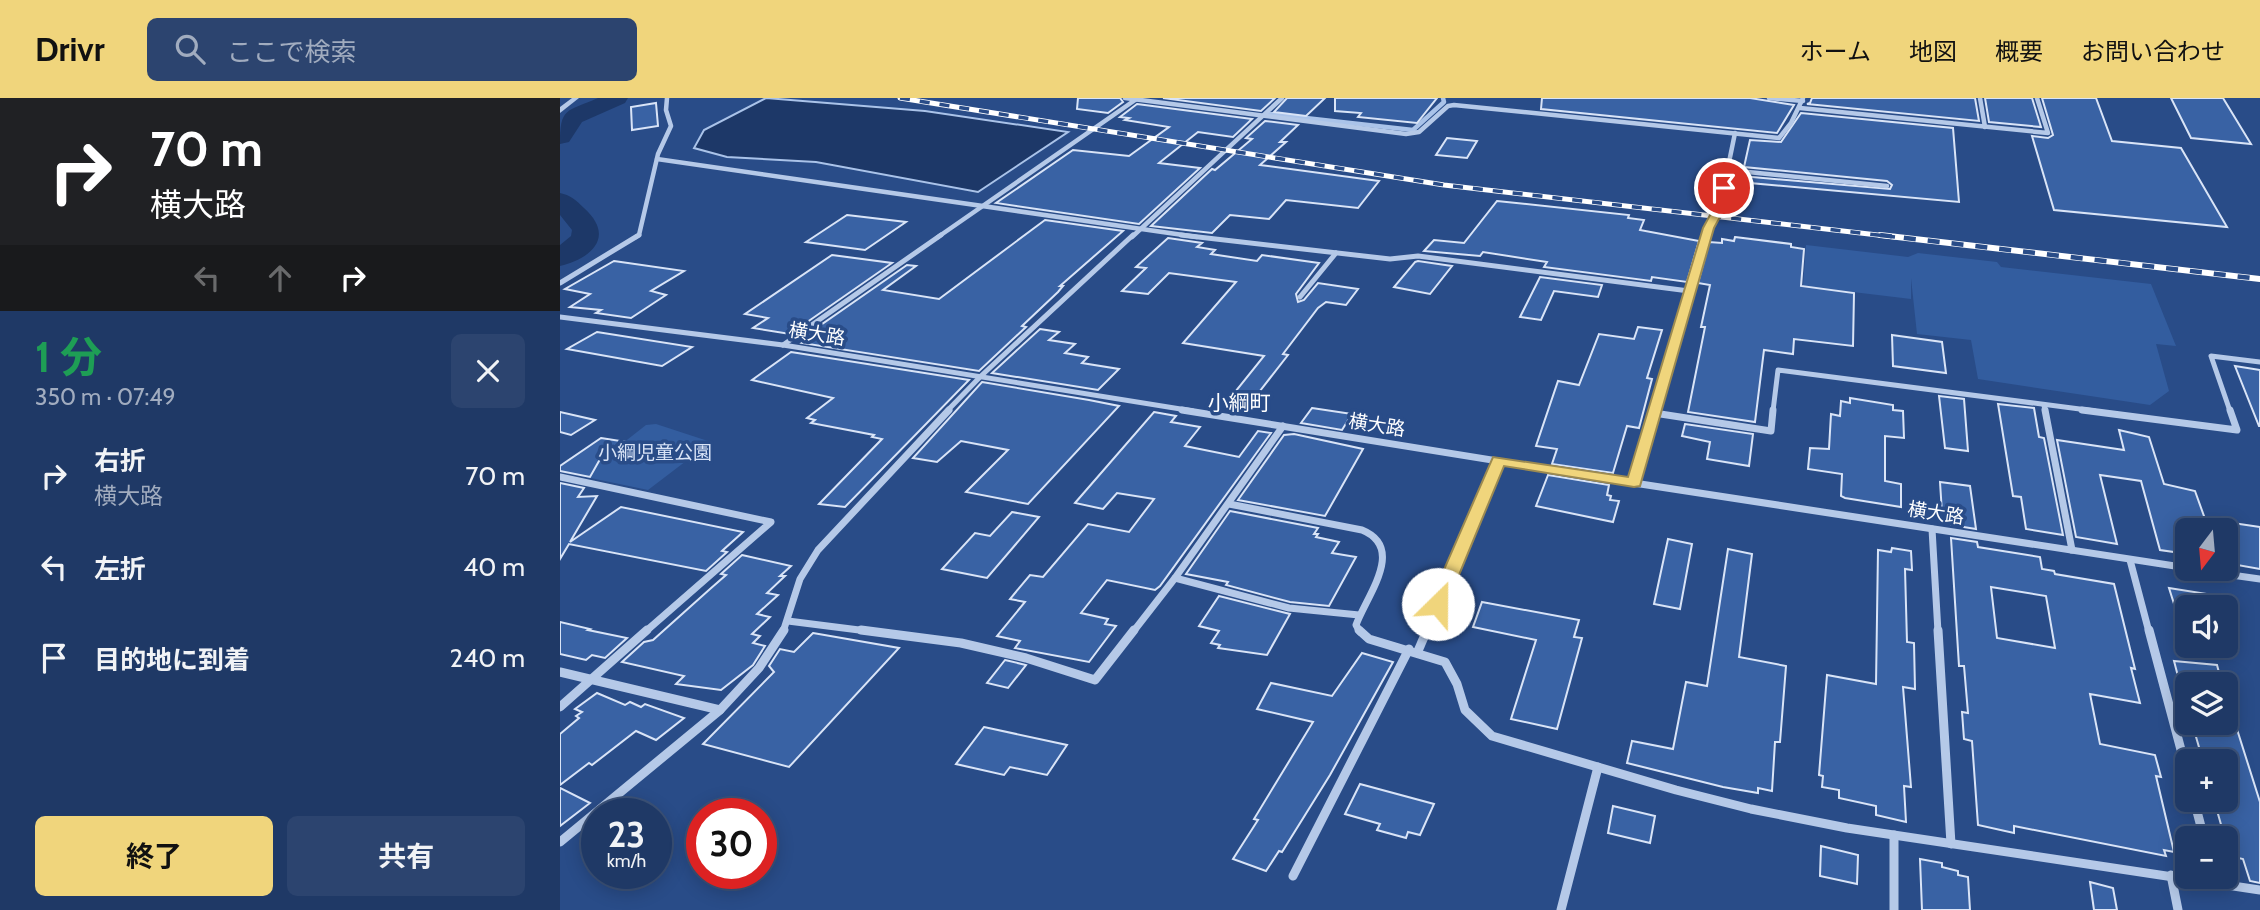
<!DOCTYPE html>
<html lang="ja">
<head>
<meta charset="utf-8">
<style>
	:root { --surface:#1f3966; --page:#2c446f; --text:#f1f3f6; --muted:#a1acbf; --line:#3c537a; --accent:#f0d57c }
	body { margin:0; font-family:Cabin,"Noto Sans JP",sans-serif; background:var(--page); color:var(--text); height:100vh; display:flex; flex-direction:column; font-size:26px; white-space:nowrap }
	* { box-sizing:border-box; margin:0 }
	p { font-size:23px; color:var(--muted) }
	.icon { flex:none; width:38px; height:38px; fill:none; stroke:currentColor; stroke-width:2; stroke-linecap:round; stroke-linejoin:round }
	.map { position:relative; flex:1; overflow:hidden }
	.sheet { display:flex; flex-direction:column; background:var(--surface); width:560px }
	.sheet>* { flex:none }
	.hud { background:#202124; color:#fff; overflow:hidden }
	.needle { width:46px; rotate:196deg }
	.tools { position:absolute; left:1615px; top:420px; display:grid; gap:14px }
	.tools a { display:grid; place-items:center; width:63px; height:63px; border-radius:10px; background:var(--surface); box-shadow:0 4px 18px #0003,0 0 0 2px var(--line); font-size:35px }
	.speed { position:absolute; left:21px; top:700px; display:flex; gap:14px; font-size:35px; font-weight:700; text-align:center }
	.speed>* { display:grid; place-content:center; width:91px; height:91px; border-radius:50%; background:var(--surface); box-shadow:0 4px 18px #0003,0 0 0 2px var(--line); line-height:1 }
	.speed small { font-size:18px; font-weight:400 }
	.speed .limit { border:10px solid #d22; background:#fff; color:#111 }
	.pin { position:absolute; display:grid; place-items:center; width:60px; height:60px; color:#fff; margin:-30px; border:4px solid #fff; border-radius:50%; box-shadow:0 2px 7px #0007 }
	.me { position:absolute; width:77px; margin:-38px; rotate:23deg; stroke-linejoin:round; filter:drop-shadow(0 0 5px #0008) }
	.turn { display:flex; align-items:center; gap:24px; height:147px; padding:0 35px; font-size:32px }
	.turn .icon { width:91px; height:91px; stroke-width:2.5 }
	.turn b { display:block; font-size:49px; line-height:60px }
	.lanes { display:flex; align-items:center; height:66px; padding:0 35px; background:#0003; justify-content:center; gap:35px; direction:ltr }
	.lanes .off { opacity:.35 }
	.round { display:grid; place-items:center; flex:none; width:74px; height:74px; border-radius:10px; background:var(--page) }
	.headline { display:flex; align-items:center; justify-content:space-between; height:119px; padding:0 35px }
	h1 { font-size:42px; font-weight:700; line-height:52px; color:#1e9e55 }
	.button { display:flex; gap:14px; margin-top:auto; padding:14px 35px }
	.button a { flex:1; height:80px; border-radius:10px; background:var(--accent); color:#111; font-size:28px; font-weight:700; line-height:80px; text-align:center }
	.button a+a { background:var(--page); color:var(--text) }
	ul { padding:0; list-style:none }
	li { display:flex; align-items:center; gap:21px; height:91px; padding:0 35px }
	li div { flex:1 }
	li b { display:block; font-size:26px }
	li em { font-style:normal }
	header { display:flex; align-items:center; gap:42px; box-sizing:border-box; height:98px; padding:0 35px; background:var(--accent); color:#111 }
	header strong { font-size:33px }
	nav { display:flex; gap:38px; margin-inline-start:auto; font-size:24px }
	.search { width:490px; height:63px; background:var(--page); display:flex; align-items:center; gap:18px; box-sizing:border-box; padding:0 24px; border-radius:10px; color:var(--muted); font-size:26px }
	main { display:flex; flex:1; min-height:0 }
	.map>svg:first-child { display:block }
	.green { fill:#335d9f }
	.water { fill:#1d3868; stroke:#aac3e9; stroke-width:2 }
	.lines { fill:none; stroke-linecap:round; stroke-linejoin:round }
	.stream { stroke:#aac3e9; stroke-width:4.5 }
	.river { fill:#1d3868; fill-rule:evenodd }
	.building { fill:#3962a4; stroke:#d9e4f7; stroke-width:2; fill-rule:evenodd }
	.minor-far3 { stroke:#b5c9e8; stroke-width:4.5 }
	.minor-far2 { stroke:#b5c9e8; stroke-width:5 }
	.minor-far1 { stroke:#b5c9e8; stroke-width:7 }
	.minor { stroke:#b5c9e8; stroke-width:9 }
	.tertiary { fill:#b5c9e8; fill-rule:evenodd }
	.rail-far1-casing { stroke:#fff; stroke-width:5 }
	.rail-casing { stroke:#fff; stroke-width:6 }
	.rail-far1 { stroke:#294c88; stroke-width:3.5; stroke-dasharray:10; stroke-linecap:butt }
	.rail { stroke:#294c88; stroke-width:4.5; stroke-dasharray:12; stroke-linecap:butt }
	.route { fill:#f0d57c; stroke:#9c8a51; stroke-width:2 }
	.labels { text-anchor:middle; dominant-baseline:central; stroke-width:7; stroke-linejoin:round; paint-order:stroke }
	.street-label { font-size:19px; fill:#fff; stroke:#294c88 }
	.park-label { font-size:19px; fill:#d9e4f7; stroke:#294c88 }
	.neighbourhood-label { font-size:21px; fill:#fff; stroke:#294c88 }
</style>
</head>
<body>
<header>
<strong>Drivr</strong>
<div class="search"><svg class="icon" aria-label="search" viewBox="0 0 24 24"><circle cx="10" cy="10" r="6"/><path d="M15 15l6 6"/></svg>ここで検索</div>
<nav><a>ホーム</a><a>地図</a><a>概要</a><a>お問い合わせ</a></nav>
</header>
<main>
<section class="sheet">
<div class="hud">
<div class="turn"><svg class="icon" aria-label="right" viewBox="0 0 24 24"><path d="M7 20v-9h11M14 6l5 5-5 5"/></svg><div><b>70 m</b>横大路</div></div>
<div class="lanes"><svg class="icon off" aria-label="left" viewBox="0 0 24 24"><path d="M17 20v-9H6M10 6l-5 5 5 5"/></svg><svg class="icon off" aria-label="ahead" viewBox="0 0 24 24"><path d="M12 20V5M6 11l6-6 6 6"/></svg><svg class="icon" aria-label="right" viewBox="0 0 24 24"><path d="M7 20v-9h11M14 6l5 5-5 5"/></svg></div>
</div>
<div class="headline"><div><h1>1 分</h1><p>350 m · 07:49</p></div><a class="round"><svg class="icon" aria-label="close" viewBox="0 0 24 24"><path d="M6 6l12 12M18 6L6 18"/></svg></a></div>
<ul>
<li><svg class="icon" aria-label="right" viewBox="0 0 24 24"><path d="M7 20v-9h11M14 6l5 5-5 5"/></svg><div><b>右折</b><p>横大路</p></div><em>70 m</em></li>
<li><svg class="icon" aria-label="left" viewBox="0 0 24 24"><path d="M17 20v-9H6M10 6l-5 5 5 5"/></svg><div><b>左折</b></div><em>40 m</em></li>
<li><svg class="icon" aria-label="arrive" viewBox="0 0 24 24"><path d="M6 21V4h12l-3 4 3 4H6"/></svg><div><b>目的地に到着</b></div><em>240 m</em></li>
</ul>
<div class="button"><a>終了</a><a>共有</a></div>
</section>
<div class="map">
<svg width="1700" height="812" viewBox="0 0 1700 812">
	<rect width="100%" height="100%" fill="#294c88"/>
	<g class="green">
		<polygon points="1246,147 1348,159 1358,155 1437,164 1441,169 1591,186 1616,248 1596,246 1609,293 1590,307 1418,281 1411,242 1357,236 1351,180 1351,201 1243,188"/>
		<polygon points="96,326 151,344 88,392 21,378 86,327"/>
	</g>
	<polygon class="water" points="206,0 365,13 508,34 418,94 256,64 167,59 134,50 144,32"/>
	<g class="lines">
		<polyline class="stream" points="709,16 853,32 884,4 883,0"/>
		<g class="river">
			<path d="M38,0H68L65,5L22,24L9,44L0,46C0,9 6,14 38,0Z"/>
			<path d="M0,95C10,97 16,102 24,110C55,138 33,160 0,168V147L11,138L12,132L0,117Z"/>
		</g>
	</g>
	<g class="building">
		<polygon points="518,0 560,0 563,4 548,15 517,11"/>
		<polygon points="603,0 715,0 701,13"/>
		<polygon points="727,0 765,0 746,18 714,14"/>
		<polygon points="775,0 877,0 857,25 798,19 801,15 775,13"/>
		<polygon points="982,0 1190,0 1234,7 1217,35 981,11"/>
		<polygon points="1252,0 1415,0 1419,23 1247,6 1250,5"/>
		<polygon points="1425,0 1472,0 1481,29 1429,24"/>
		<polygon points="1482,0 1536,0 1552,43 1621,50 1667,129 1494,112 1472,38 1488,40 1493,37"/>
		<polygon points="1611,0 1663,0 1691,46 1631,40"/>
		<polygon points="96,5 98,28 72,32 71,9"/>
		<polygon points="577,6 692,21 673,39 638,34 599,65 640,70 579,126 436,105 513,52 569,58 609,29 565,22 569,20 560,19"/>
		<polygon points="1241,15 1393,30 1399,104 1179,84 1181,78 1330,91 1332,87 1327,83 1184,69 1190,42 1221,44"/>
		<polygon points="705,23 738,27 720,44 726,44 700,67 819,83 798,110 726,102 709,121 670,117 652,135 591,128 652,71 655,72 692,41 686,40"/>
		<polygon points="887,40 917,43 907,60 876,57"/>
		<polygon points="937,103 1069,117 1068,120 1084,122 1080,132 1139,143 1127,184 1092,179 1091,183 984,169 987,164 923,154 920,158 864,153 874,142 904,145"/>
		<polygon points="287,117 346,124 305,152 246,144"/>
		<polygon points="485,122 563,133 500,188 503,188 498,194 462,228 466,229 419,273 242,245 251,239 245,238 347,167 356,168 323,192 379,201"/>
		<polygon points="1175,139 1231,146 1231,149 1244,151 1241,188 1294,195 1293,248 1234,241 1233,256 1204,252 1195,324 1128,314 1145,229 1141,229 1150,187 1138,185 1149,144 1162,145 1162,141 1174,143"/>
		<polygon points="608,140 642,145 637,149 655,152 651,156 697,163 702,157 759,165 736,196 738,204 744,202 758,185 798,191 786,207 766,204 758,210 723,256 728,257 696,298 675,294 704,258 623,245 676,184 609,175 588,196 562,193 586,170 576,169"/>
		<polygon points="272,157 332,165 230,236 193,230 208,220 185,216"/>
		<polygon points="54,163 124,173 91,193 106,197 71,220 36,215 41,212 10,209 30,196 5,191"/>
		<polygon points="855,164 858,163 892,168 870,196 834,189"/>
		<polygon points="980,179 1042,187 1038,199 994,193 981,222 960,219"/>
		<polygon points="1078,229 1102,232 1087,280 1092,281 1079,330 1067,328 1053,375 992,366 997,351 976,348 998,283 1019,287 1039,236 1074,241"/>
		<polygon points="480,231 499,234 489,242 515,246 505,255 528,259 522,265 559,271 538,292 432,275"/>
		<polygon points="37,234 132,249 102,268 7,251"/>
		<polygon points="1332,237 1382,244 1386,275 1333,268"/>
		<polygon points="231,254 409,282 285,409 259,406 322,341 312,339 314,337 251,325 255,322 247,320 273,300 192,282"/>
		<polygon points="1675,268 1700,272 1700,328 1699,328"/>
		<polygon points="422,284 529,302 559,308 468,406 406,394 448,352 401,343 377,364 353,360"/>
		<polygon points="1379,298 1404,301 1408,353 1385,350"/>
		<polygon points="1290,300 1333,307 1333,312 1343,313 1344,340 1325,338 1325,383 1341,386 1341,409 1285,400 1281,398 1282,376 1248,371 1250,350 1269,351 1271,316 1280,318 1281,303 1290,305"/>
		<polygon points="1438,306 1474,310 1479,339 1484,340 1503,437 1466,431 1461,399 1453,398"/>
		<polygon points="752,310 792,316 782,332 741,325"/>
		<polygon points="0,314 35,322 11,337 0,334"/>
		<polygon points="594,314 616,318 611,324 640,329 625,348 679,359 698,333 711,335 600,488 595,492 547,482 521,515 548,521 545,526 556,528 529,564 455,550 460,543 437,538 465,504 450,501 470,477 483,479 528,426 569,434 594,401 557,395 543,411 515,405"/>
		<polygon points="1125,326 1193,336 1189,368 1147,361 1150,344 1122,338"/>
		<polygon points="1559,332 1589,339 1604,386 1635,393 1649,432 1620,432 1628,456 1600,452 1581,383 1540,377 1557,446 1516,439 1497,342 1564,352"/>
		<polygon points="734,336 803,351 765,418 678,402 724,337"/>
		<polygon points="41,340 67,344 39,363 30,379 0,373 0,368"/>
		<polygon points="988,377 1049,387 1047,397 1051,398 1050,402 1059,403 1053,424 976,408"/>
		<polygon points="1380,384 1410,388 1416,431 1391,427 1390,416 1382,415"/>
		<polygon points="0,385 24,390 18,399 37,398 10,444 61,409 183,434 162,453 167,454 146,473 9,446 0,461"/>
		<polygon points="670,413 758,430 754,436 758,436 756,439 779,444 772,455 796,459 769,508 730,504 666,487 668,484 626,476"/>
		<polygon points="452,414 479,419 427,480 382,471 415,435 430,438"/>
		<polygon points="1666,424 1700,429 1700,471 1666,465"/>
		<path d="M1391,440L1417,444L1418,449L1480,459L1482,471L1494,473L1495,476L1554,486L1575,571L1571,570L1580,605L1530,596L1540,646L1595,657L1601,679L1596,678L1614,754L1604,752L1606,758L1454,728V735L1418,727L1412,643L1404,641L1402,614L1408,615L1404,568H1399ZM1431,489L1486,498L1495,550L1437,540Z"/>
		<polygon points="1108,441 1132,446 1120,511 1094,506"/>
		<polygon points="1332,450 1351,453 1352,472 1345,471 1347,544 1354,545 1355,591 1343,589 1351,689 1344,688 1346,724 1316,717 1316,708 1279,700 1279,692 1262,689 1263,678 1259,677 1267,577 1316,586 1318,452 1331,454"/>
		<polygon points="1168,451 1192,456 1179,559 1226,568 1220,644 1215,644 1212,693 1198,690 1198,695 1163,689 1067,665 1072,643 1113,651 1126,584 1147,588"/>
		<polygon points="182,457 231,468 220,478 225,478 207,495 218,497 197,516 210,519 192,536 200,538 193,545 205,548 193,567 161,592 116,586 124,578 62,564 84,544 93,542 150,491 166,477 161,476"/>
		<polygon points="1609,490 1666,499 1665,509 1615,509"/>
		<polygon points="659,498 730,516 707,557 658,550 660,547 651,545 659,533 639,528"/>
		<polygon points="922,504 1019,522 1014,539 1022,540 997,631 951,621 976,542 913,529"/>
		<polygon points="0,524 30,531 28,532 67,540 45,560 32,557 26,562 0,556"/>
		<polygon points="253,535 339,550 229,669 143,646 214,574 209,568 220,551 234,554"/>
		<polygon points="802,555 833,564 770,677 722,754 719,753 706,773 673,761 698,722 694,721 753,624 697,611 711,585 772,598"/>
		<polygon points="445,562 466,567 448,590 427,585"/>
		<polygon points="1614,563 1657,567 1662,586 1620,586"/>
		<polygon points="37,595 65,607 70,604 81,609 85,606 124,620 96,642 76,633 32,667 29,665 0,687 0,636 19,620 16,618 22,614 15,611"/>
		<polygon points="1632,625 1675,625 1700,704 1700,785 1690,783 1683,761 1670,758 1654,702 1666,702 1666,663 1643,663"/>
		<polygon points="424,629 507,647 487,677 450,669 444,677 396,666"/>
		<polygon points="800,686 874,706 860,737 848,734 846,740 817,732 820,726 785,716"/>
		<polygon points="0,690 30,705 0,728"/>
		<polygon points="1053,708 1095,718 1090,745 1048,735"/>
		<polygon points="1261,748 1298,757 1297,786 1260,778"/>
		<polygon points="1360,761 1382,765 1382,769 1398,773 1398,777 1408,779 1410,812 1362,812"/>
		<polygon points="1530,784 1553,790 1557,812 1534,812"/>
	</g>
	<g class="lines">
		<g class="minor-far3">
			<polyline points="565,0 846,36 859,34 888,8 894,7 1219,40 1231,25 1243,0"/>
			<polyline points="1209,0 1243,3"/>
			<polyline points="1420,0 1425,29"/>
			<polyline points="1240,10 1488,35 1477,0"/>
			<polyline points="97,61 637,139"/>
			<polyline points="1168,72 1327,88"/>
			<polyline points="76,139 79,137 98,56 111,28 106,12 107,0"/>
			<polyline points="378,139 578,0"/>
			<polyline points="572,139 722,0"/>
			<polyline points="1145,139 1160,108 1175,35"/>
		</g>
		<g class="minor-far2">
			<polyline points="621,137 830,161 858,158 1129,193"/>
			<polyline points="0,185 79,137"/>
			<polyline points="740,199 776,155"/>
			<polyline points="0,219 223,247 633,313"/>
			<polyline points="223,247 381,137"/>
			<polyline points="1484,307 1485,313"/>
			<polyline points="387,313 421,278 573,137"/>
			<polyline points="1095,313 1146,137"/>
			<polyline points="1213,313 1218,272 1535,313"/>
			<polyline points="1670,313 1651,258 1700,264"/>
		</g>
		<g class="minor-far1">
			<polyline points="622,312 1074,385 1628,470"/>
			<polyline points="1485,312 1512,452"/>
			<polyline points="1522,312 1677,332 1670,312"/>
			<polyline points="1094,315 1211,333 1213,312"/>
			<polyline points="0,379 211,424 85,534"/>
			<polyline points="1074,385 1095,312"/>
			<path d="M669,406L802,432C846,450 807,497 796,527L800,534"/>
			<polyline points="1372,431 1378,534"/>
			<polyline points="1570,462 1589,534"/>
			<polyline points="1629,471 1700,481"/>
			<polyline points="615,480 729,510 799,517"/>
			<polyline points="228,523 315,534"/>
			<polyline points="223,534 240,481 258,452 389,312"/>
			<polyline points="573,534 615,480 723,328"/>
			<polyline points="866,534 938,363"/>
		</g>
		<g class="minor">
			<polyline points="301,532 401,545 466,560 535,582 574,532"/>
			<polyline points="799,532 809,541 885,564 897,586 905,612 932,638 1116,692 1191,711 1287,730 1700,792"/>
			<polyline points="1378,532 1391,746"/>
			<polyline points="1589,532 1628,678"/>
			<polyline points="858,553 867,532"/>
			<polyline points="0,574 160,612"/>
			<polyline points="0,609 87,532"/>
			<polyline points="1634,702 1644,740"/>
			<polyline points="1334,737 1334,812"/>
			<polyline points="0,744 160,612 199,570 224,532"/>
			<polyline points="1611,777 1618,812"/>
			<polyline points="733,778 849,551"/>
			<polyline points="1001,812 1038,669"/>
		</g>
		<polygon class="tertiary" points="12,0 19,0 0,15 0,9"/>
		<g class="rail-far1-casing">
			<polyline id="rail-far1" points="340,0 884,87 1335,139"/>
		</g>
		<g class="rail-casing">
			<polyline id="rail" points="1320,137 1700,181"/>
		</g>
		<use href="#rail-far1" class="rail-far1"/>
		<use href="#rail" class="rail"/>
	</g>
	<polygon class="route" points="1164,87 1169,90 1166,108 1154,130 1080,388 1074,389 944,368 887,506 878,511 872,510 869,506 933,359 1068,379 1143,130 1155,108 1159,90"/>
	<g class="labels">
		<g class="street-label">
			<text transform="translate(257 236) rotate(9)">横大路</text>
			<text transform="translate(817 327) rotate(9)">横大路</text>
			<text transform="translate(1376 415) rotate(9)">横大路</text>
		</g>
		<g class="park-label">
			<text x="95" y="354">小綱児童公園</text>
		</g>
		<g class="neighbourhood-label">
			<text x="679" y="304">小綱町</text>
		</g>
	</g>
</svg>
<div class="tools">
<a><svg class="needle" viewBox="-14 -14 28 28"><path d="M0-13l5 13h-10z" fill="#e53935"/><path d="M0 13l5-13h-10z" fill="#a1acbf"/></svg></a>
<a><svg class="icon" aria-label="sound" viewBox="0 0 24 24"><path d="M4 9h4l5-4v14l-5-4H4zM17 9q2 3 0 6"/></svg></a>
<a><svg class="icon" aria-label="layers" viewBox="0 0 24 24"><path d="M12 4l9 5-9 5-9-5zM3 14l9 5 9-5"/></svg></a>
<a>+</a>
<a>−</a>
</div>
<div class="speed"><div>23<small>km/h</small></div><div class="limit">30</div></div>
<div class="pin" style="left:1164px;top:90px;background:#d93025"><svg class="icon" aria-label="arrive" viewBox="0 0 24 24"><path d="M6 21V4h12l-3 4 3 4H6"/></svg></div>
<svg class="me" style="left:878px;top:506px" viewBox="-20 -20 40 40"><circle r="19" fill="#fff"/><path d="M0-13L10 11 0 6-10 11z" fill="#f0d57c"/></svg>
</div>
</main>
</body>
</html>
